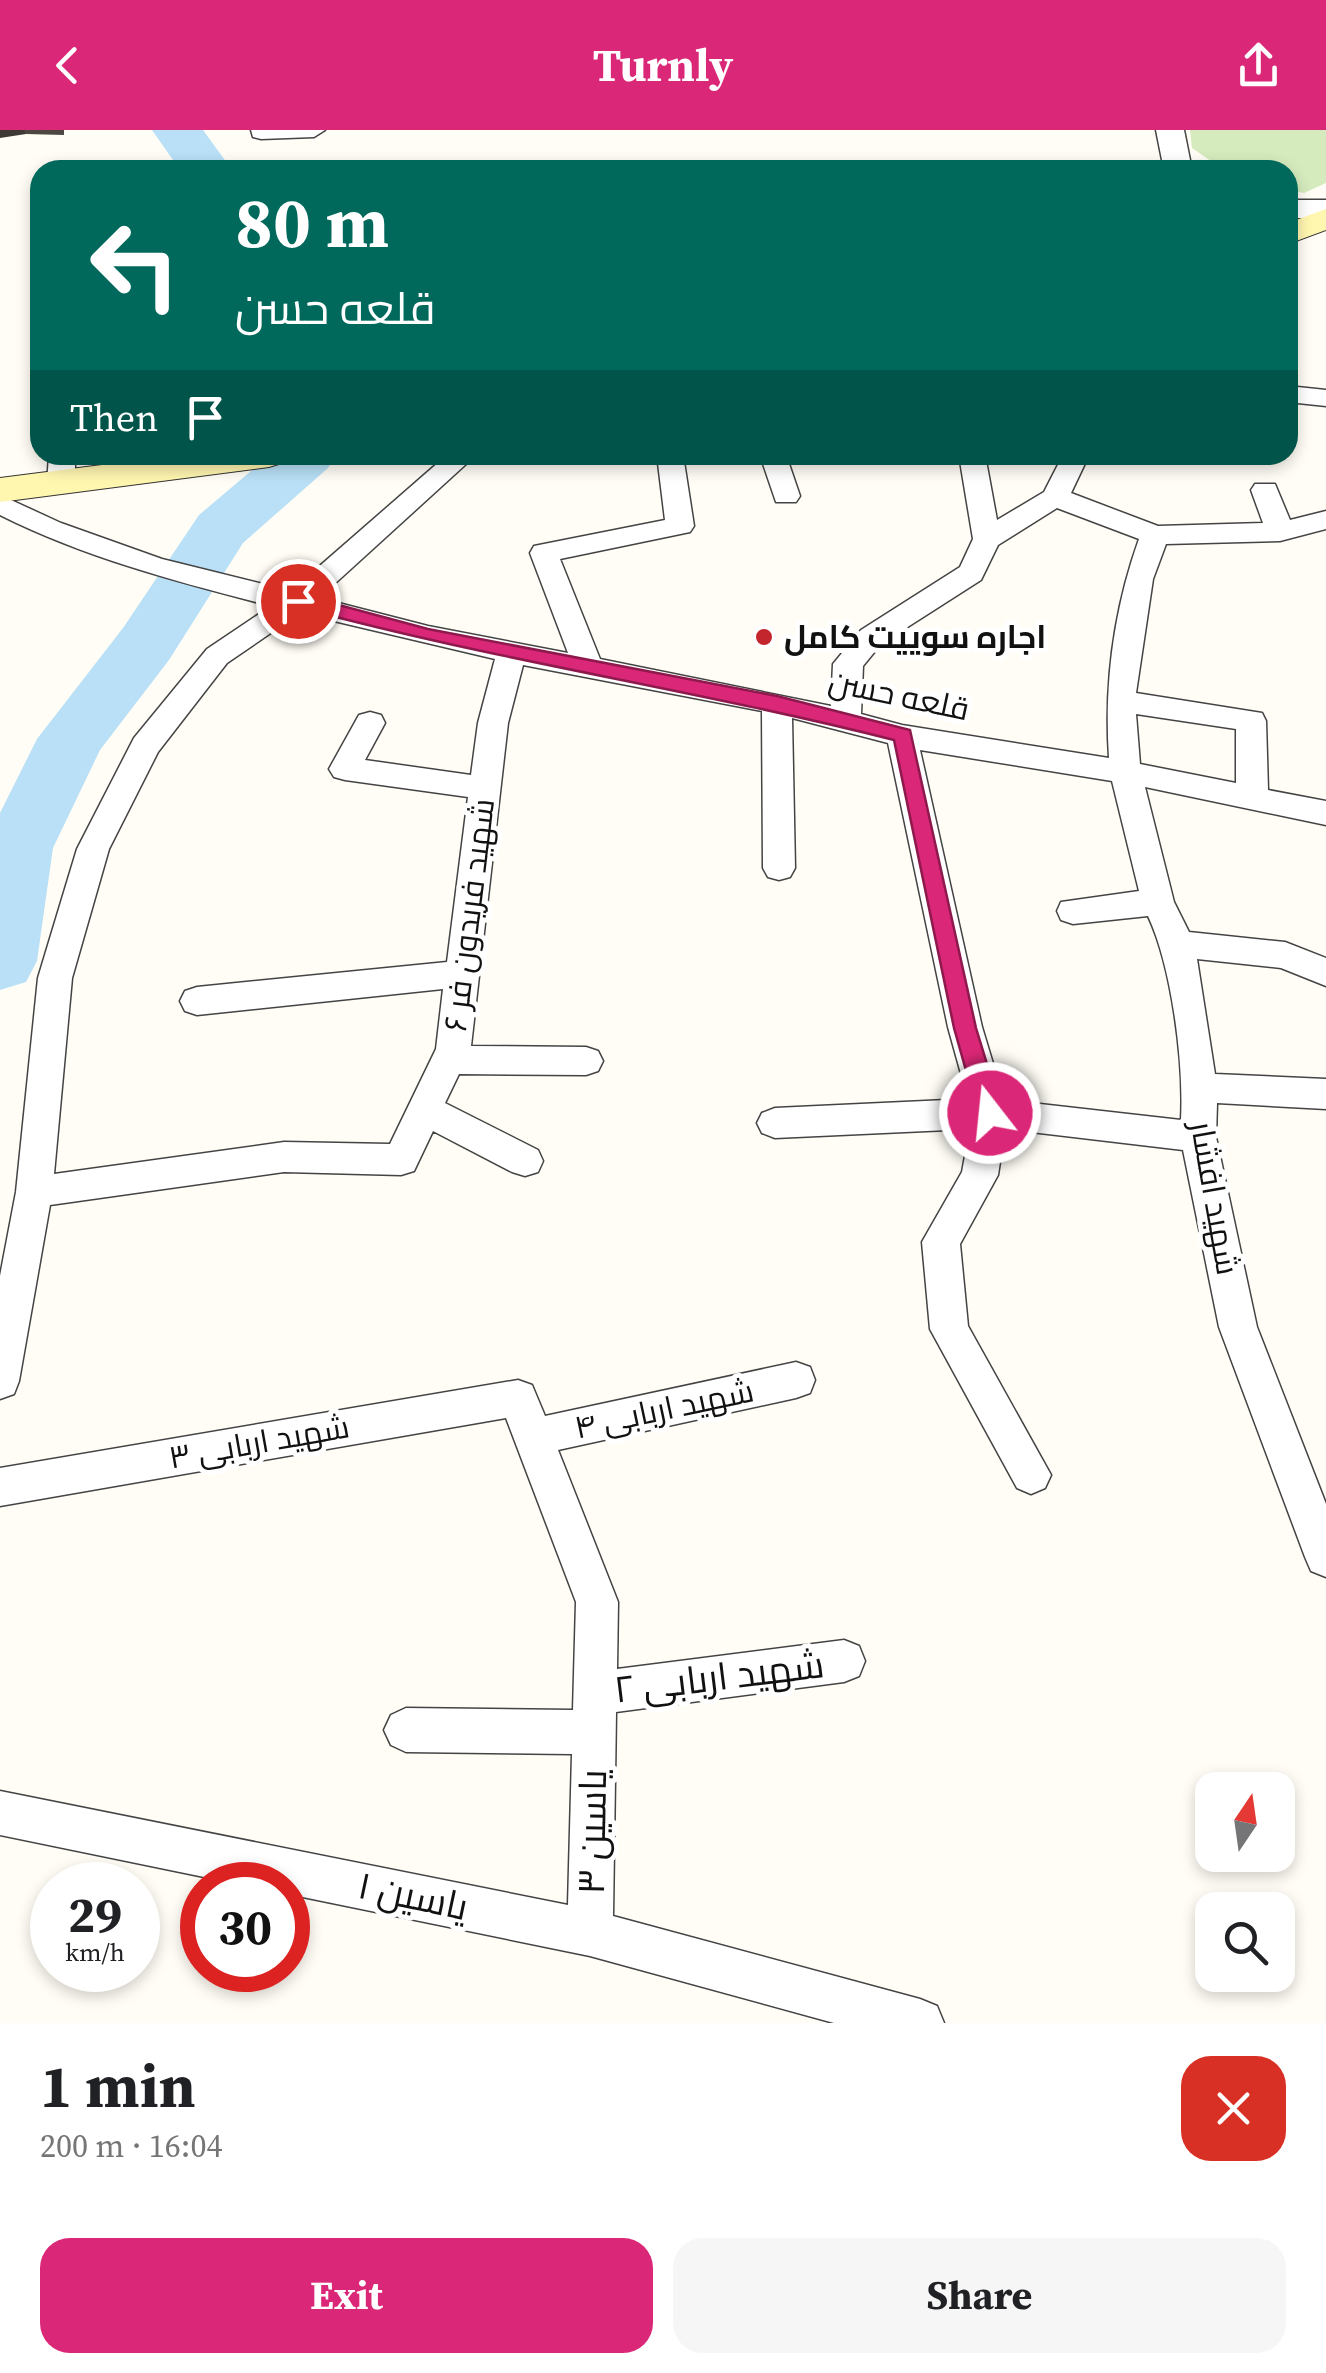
<!DOCTYPE html>
<html lang="en">
<head>
<meta charset="utf-8">
<style>
	:root { --surface:#fff; --page:#f6f6f6; --text:#202124; --muted:#757577; --accent:#db2777 }
	body { margin:0; font-family:"Source Serif 4",Cairo,serif; background:var(--page); color:var(--text); height:100vh; display:flex; flex-direction:column; font-size:38px; white-space:nowrap }
	* { box-sizing:border-box; margin:0 }
	p { font-size:32px; color:var(--muted) }
	.icon { flex:none; width:55px; height:55px; fill:none; stroke:currentColor; stroke-width:2; stroke-linecap:round; stroke-linejoin:round }
	.map { position:relative; height:1893px; overflow:hidden }
	.details { display:flex; flex-direction:column; background:var(--surface); flex:1 }
	.details>* { flex:none }
	.top-card { position:absolute; left:30px; top:30px; width:1268px; height:305px; border-radius:30px; box-shadow:0 5px 15px #0003; background:#00695c; color:#fff; overflow:hidden }
	.needle { width:65px; rotate:13deg }
	.buttons { position:absolute; left:1195px; top:1642px; display:grid; gap:20px }
	.buttons a { display:grid; place-items:center; width:100px; height:100px; border-radius:20px; background:var(--surface); box-shadow:0 5px 15px #0003; font-size:50px }
	.speed { position:absolute; left:30px; top:1732px; display:flex; gap:20px; font-size:50px; font-weight:700; text-align:center }
	.speed>* { display:grid; place-content:center; width:130px; height:130px; border-radius:50%; background:var(--surface); box-shadow:0 5px 15px #0003; line-height:1 }
	.speed small { font-size:25px; font-weight:400 }
	.speed .limit { border:15px solid #d22; background:#fff; color:#111 }
	.pin { position:absolute; display:grid; place-items:center; width:85px; height:85px; color:#fff; margin:-42px; border:5px solid #fff; border-radius:50%; box-shadow:0 2px 10px #0007 }
	.me { position:absolute; width:110px; margin:-55px; rotate:344deg; stroke-linejoin:round; filter:drop-shadow(0 0 8px #0008) }
	.turn { display:flex; align-items:center; gap:35px; height:210px; padding:0 40px; font-size:45px }
	.turn .icon { width:130px; height:130px; stroke-width:2.5 }
	.turn b { display:block; font-size:70px; line-height:85px }
	.then { display:flex; align-items:center; height:95px; padding:0 40px; background:#0003; gap:20px; font-size:38px }
	.round { display:grid; place-items:center; flex:none; width:105px; height:105px; border-radius:30px; background:var(--page) }
	.overview { display:flex; align-items:center; justify-content:space-between; height:170px; padding:0 40px }
	h1 { font-size:60px; font-weight:700; line-height:75px }
	.button { display:flex; gap:20px; margin-top:auto; padding:20px 40px }
	.button a { flex:1; height:115px; border-radius:30px; background:var(--accent); color:#fff; font-size:40px; font-weight:700; line-height:115px; text-align:center }
	.button a+a { background:var(--page); color:var(--text) }
	header { display:flex; justify-content:space-between; align-items:center; height:130px; padding:0 40px; background:var(--accent); color:#fff; font-size:45px; font-weight:700 }
	.map>svg:first-child { display:block }
	.green { fill:#d5ebbd }
	.lines { fill:none; stroke-linecap:round; stroke-linejoin:round }
	.river { fill:#b9e0f7; fill-rule:evenodd }
	.minor-casing { stroke:#444; stroke-width:3 }
	.tertiary-casing { stroke:#444; stroke-width:3 }
	.secondary-casing { stroke:#333; stroke-width:2 }
	.minor { fill:#fff; fill-rule:evenodd }
	.tertiary { fill:#fff; fill-rule:evenodd }
	.secondary { fill:#fff6b0; fill-rule:evenodd }
	.wall { fill:#4d4742 }
	.shaded-wall { fill:#3f3936 }
	.route { fill:#db2777; stroke:#8e194d; stroke-width:2.5 }
	.poi-dot { fill:#c4262e; stroke:#fff; stroke-width:4 }
	.labels { text-anchor:middle; dominant-baseline:central; stroke-width:10; stroke-linejoin:round; paint-order:stroke }
	.poi-label { font-size:32px; font-weight:bold; fill:#111; stroke:#fff; text-anchor:start }
	.street-label { font-size:32px; fill:#111; stroke:#fff }
	.near-street-label { font-size:38px; fill:#111; stroke:#fff }
</style>
</head>
<body>
<header><svg class="icon" aria-label="back" viewBox="0 0 24 24"><path d="M15 5l-7 7 7 7"/></svg>Turnly<svg class="icon" aria-label="share" viewBox="0 0 24 24"><path d="M12 15V3M7 8l5-5 5 5M5 13v7h14v-7"/></svg></header>
<div class="map">
<svg width="1326" height="1893" viewBox="0 0 1326 1893">
	<rect width="100%" height="100%" fill="#fffdf5"/>
	<polygon class="green" points="1190,0 1326,0 1326,53 1304,63 1288,60 1288,40 1224,40 1192,18"/>
	<g class="lines">
		<g class="river">
			<polygon points="152,0 203,0 232,40 180,40"/>
			<polygon points="270,325 337,325 328,338 243,413 169,530 100,620 53,718 37,831 26,852 0,860 0,683 37,609 123,498 199,385"/>
		</g>
		<g class="minor-casing">
			<g id="minor">
				<polygon points="251,0 325,0 314,7 261,9 253,7"/>
				<polygon points="1288,256 1326,260 1326,276 1288,272"/>
				<polygon points="49,325 75,325 75,354 71,360 51,360 47,354"/>
				<path d="M447,325H476L319,468L428,496L568,523L530,423L534,416L544,414L665,390L657,325H683L694,396L690,402L560,429L600,529L831,576L833,534L861,500L960,437L973,409L959,325H985L997,390L1044,362L1063,325H1089L1071,363L1158,396L1263,393L1251,360L1255,354H1275L1290,390L1326,381V399L1280,411L1166,414L1153,449L1136,563L1262,583L1266,591L1268,660L1326,671V695L1145,657L1174,772L1189,802L1285,812L1326,828V856L1281,838L1197,829L1215,944L1326,949V979L1217,973L1216,1007L1257,1197L1326,1374V1447L1311,1441L1305,1427L1219,1197L1183,1020L1005,999L998,1045L960,1114L968,1196L1051,1345L1045,1358L1031,1364L1017,1358L930,1199L922,1112L962,1042L970,999L775,1008L762,1003L757,993L762,983L775,978L968,969L948,897L888,613L792,588L795,738L790,747L779,750L768,747L763,738L762,581L523,535L508,593L471,916L586,917L598,921L603,931L598,941L586,945L459,944L445,973L538,1020L543,1031L538,1042L525,1046L512,1042L433,1001L414,1041L401,1045L284,1042L50,1075L19,1251L14,1264L0,1269V1146L16,1062L38,848L77,719L134,608L207,519L271,476C178,452 86,428 0,385V365L61,393L162,429L291,461ZM1057,378L1139,409C1114,479 1104,554 1109,628L902,595L861,584L863,536L881,514L981,450L998,415ZM300,483L495,529L478,593L471,645L365,630L385,593L381,585L370,582L359,585L329,639L334,647L345,650L468,667L447,832L197,857L185,861L180,871L185,881L197,885L443,859L436,919L390,1014L284,1012L54,1044L72,848L109,719L158,622L227,533ZM1136,584L1236,599V653L1140,634ZM920,620L1112,651L1139,761L1061,772L1057,781L1061,790L1073,794L1148,786C1172,837 1184,933 1181,990L1004,970L982,897Z"/>
				<polygon points="760,325 786,325 800,366 796,372 776,372"/>
				<polygon points="796,1232 810,1237 815,1250 810,1263 796,1268 558,1320 618,1472 617,1539 844,1510 859,1516 865,1531 859,1546 844,1552 616,1582 613,1786 920,1869 937,1876 944,1893 834,1893 590,1826 288,1764 288,1755 243,1755 0,1705 0,1661 568,1775 572,1624 406,1622 391,1615 384,1600 391,1585 406,1578 573,1580 576,1472 506,1288 0,1376 0,1338 518,1250 532,1255 545,1286"/>
			</g>
		</g>
		<g class="tertiary-casing">
			<g id="tertiary">
				<polygon points="1156,0 1184,0 1192,40 1164,40"/>
				<rect x="1288" y="70" width="38" height="18"/>
			</g>
		</g>
		<g class="secondary-casing">
			<g id="secondary">
				<polygon points="1326,79 1326,100 1288,114 1288,93"/>
				<polygon points="180,325 287,325 282,333 269,337 0,372 0,348"/>
			</g>
		</g>
		<use href="#minor" class="minor"/>
		<use href="#tertiary" class="tertiary"/>
		<use href="#secondary" class="secondary"/>
	</g>
	<polygon class="wall" points="0,0 64,0 64,5 26,4"/>
	<polygon class="shaded-wall" points="0,0 24,0 26,4 0,8"/>
	<path class="route" d="M298,464L428,499L777,566L910,600L976,898L1002,983L998,990H982L978,983L954,898L894,610C694,559 490,530 291,475L288,471Z"/>
	<circle class="poi-dot" cx="764" cy="507" r="10"/>
	<g class="labels">
		<g class="poi-label">
			<text x="784" y="507">اجاره سوییت کامل</text>
		</g>
		<g class="street-label">
			<text transform="translate(899 565) rotate(12)">قلعه حسن</text>
			<text transform="translate(469 785) rotate(-83)">شهید فریدون فر ۶</text>
			<text transform="translate(1215 1068) rotate(80)">شهید افشار</text>
			<text transform="translate(664 1279) rotate(-12)">شهید اربابی ۴</text>
			<text transform="translate(259 1312) rotate(-10)">شهید اربابی ۳</text>
		</g>
		<g class="near-street-label">
			<text transform="translate(719 1547) rotate(-7)">شهید اربابی ۲</text>
			<text transform="translate(592 1702) rotate(-89)">یاسین ۳</text>
			<text transform="translate(413 1766) rotate(12)">یاسین ۱</text>
		</g>
	</g>
</svg>
<div class="buttons">
<a><svg class="needle" viewBox="-14 -14 28 28"><path d="M0-13l5 13h-10z" fill="#e53935"/><path d="M0 13l5-13h-10z" fill="#757577"/></svg></a>
<a><svg class="icon" aria-label="search" viewBox="0 0 24 24"><circle cx="10" cy="10" r="6"/><path d="M15 15l6 6"/></svg></a>
</div>
<div class="speed"><div>29<small>km/h</small></div><div class="limit">30</div></div>
<div class="pin" style="left:298px;top:471px;background:#d93025"><svg class="icon" aria-label="arrive" viewBox="0 0 24 24"><path d="M6 21V4h12l-3 4 3 4H6"/></svg></div>
<svg class="me" style="left:990px;top:983px" viewBox="-20 -20 40 40"><circle r="17" fill="#db2777" stroke="#fff" stroke-width="3"/><path d="M0-11L8 9 0 5-8 9z" fill="#fff"/></svg>
<div class="top-card">
<div class="turn"><svg class="icon" aria-label="left" viewBox="0 0 24 24"><path d="M17 20v-9H6M10 6l-5 5 5 5"/></svg><div><b>80 m</b>قلعه حسن</div></div>
<div class="then">Then<svg class="icon" aria-label="arrive" viewBox="0 0 24 24"><path d="M6 21V4h12l-3 4 3 4H6"/></svg></div>
</div>
</div>
<section class="details">
<div class="overview"><div><h1>1 min</h1><p>200 m · 16:04</p></div><a class="round" style="background:#d93025;color:#fff"><svg class="icon" aria-label="close" viewBox="0 0 24 24"><path d="M6 6l12 12M18 6L6 18"/></svg></a></div>
<div class="button"><a>Exit</a><a>Share</a></div>
</section>
</body>
</html>
